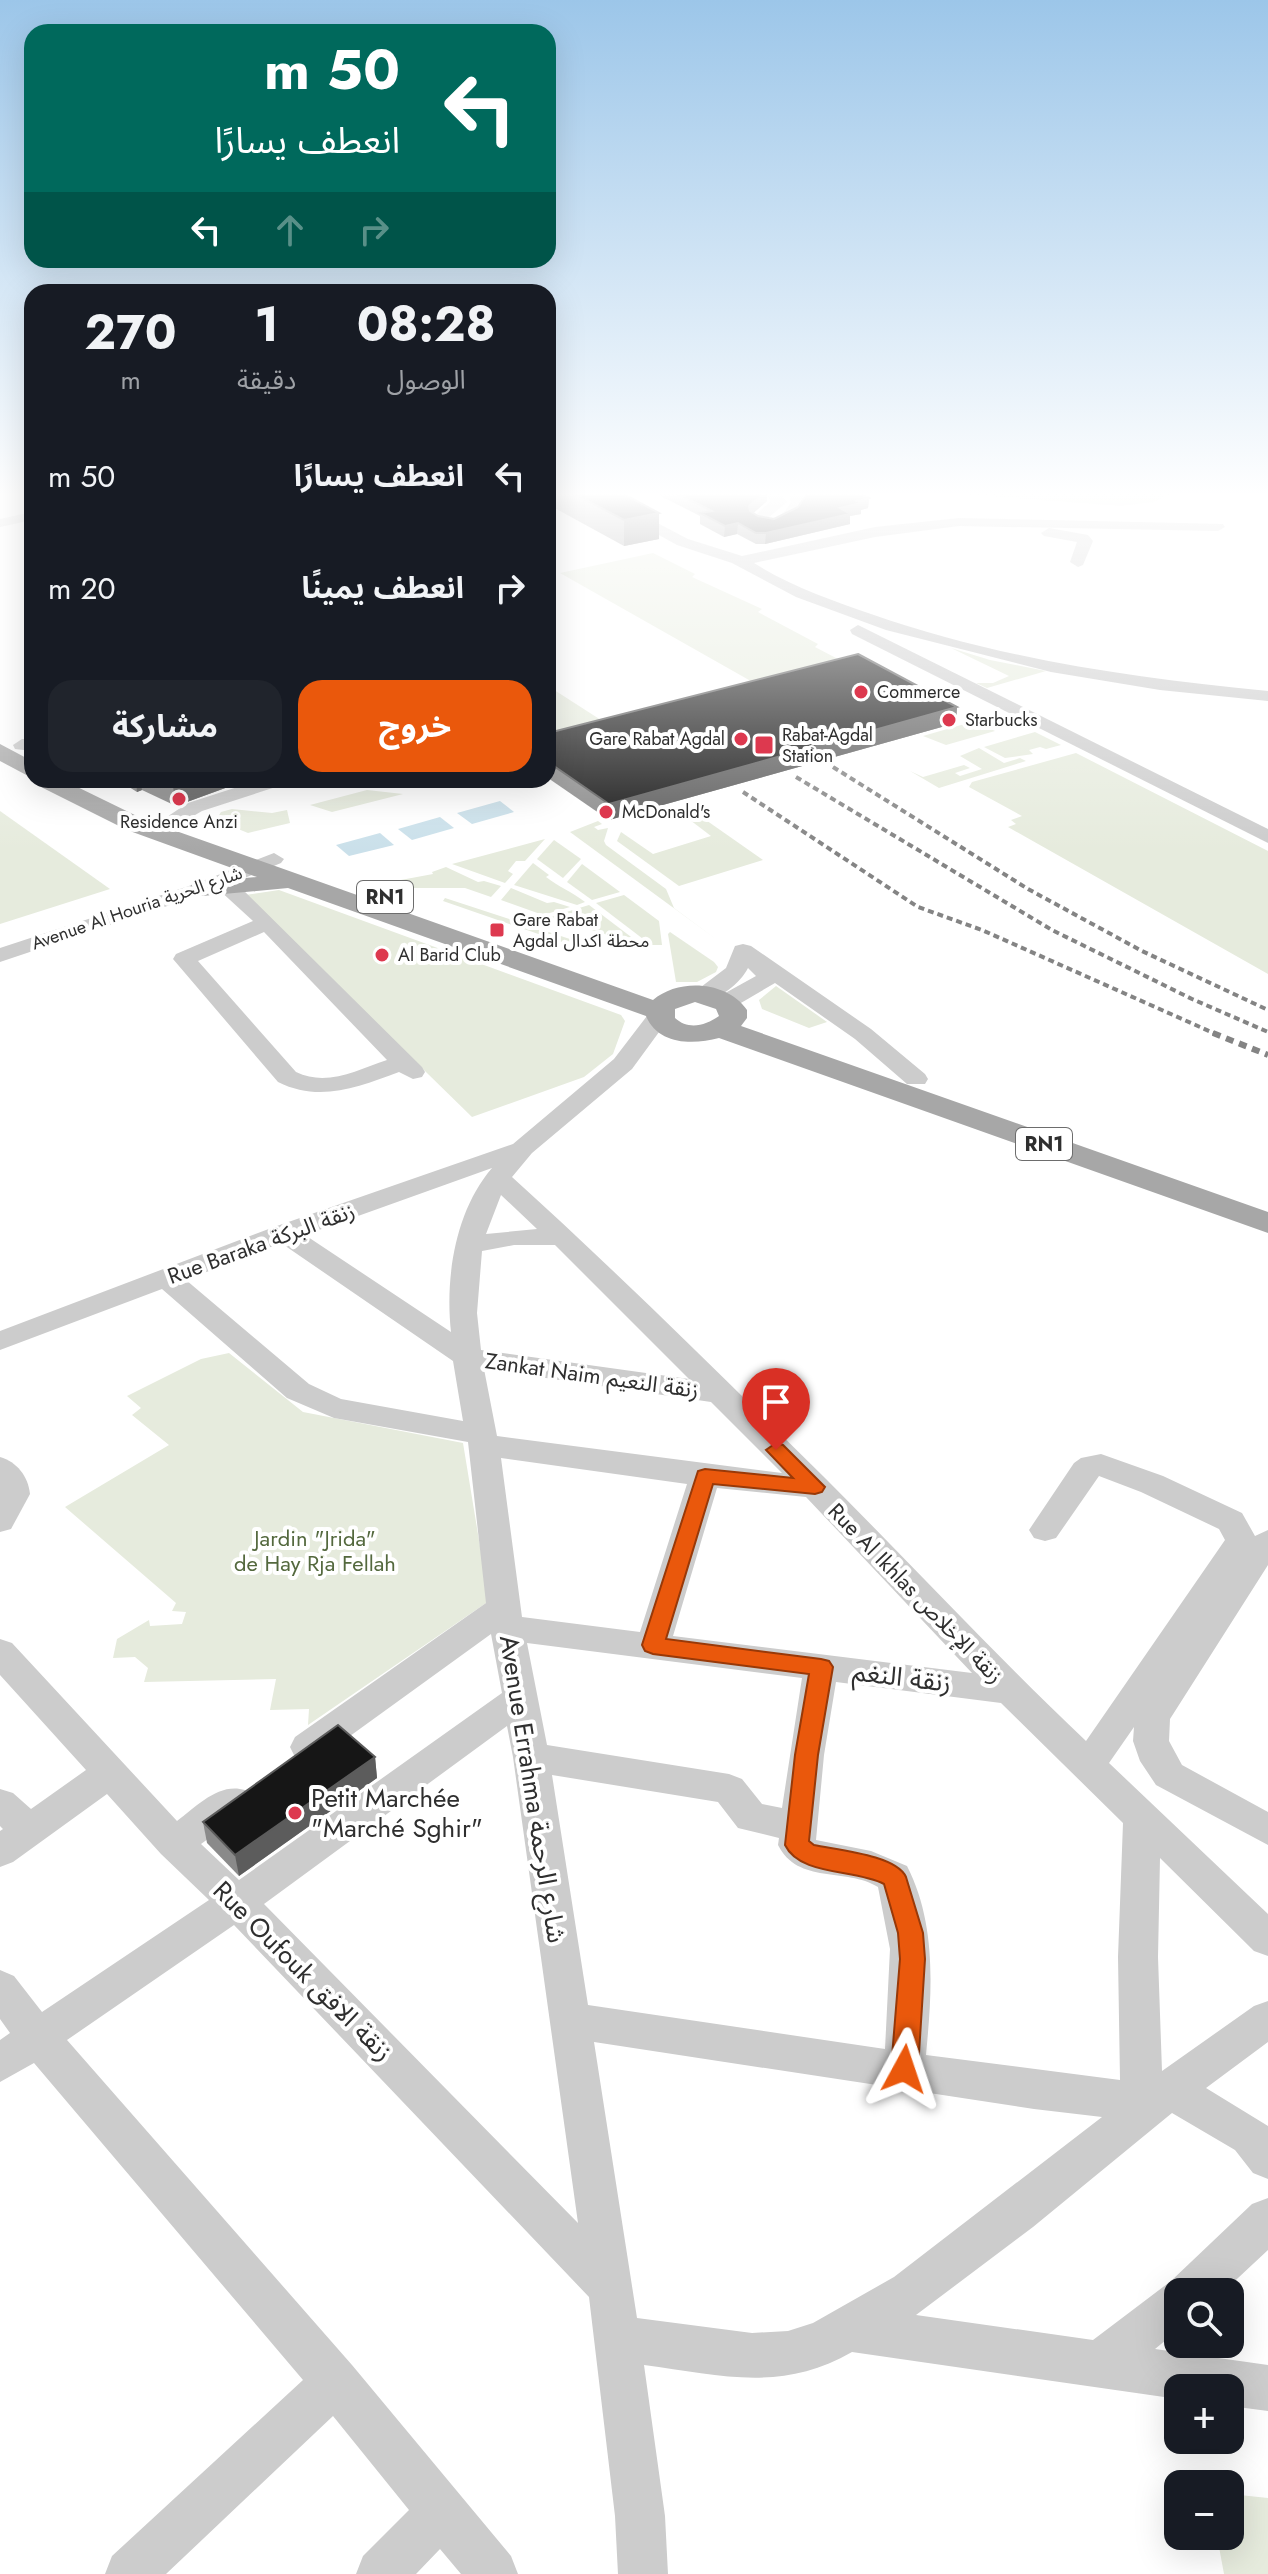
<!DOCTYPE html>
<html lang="ar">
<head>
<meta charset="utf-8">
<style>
	:root { --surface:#171b24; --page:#20242c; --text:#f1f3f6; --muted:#9ea1a6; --accent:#ea580c }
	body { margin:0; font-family:Jost,"Noto Sans Arabic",sans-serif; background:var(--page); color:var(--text); direction:rtl; height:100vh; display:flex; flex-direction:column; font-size:30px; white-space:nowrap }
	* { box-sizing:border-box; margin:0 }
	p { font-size:26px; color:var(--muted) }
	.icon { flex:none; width:44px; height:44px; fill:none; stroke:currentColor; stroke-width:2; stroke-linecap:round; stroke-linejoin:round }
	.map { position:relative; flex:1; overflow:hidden; direction:ltr }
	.side { position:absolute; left:24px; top:284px; width:532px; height:504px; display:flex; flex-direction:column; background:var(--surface); border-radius:24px; box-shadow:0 8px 32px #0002; direction:rtl }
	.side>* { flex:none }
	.guide { position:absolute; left:24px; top:24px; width:532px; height:244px; border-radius:24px; box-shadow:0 8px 32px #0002; direction:rtl; background:#00695c; color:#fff; overflow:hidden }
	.fabs { position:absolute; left:1164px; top:2278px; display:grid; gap:16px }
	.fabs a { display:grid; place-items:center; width:80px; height:80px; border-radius:16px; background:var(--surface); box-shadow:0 8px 32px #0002; font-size:40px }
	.pin { position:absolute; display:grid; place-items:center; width:68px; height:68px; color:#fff; margin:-82px -34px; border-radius:50% 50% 50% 0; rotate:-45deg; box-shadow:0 0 8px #0007 }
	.pin .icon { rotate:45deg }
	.me { position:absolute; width:88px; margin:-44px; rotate:5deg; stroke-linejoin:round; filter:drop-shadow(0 0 6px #0008) }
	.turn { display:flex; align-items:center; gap:28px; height:168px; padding:0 24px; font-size:36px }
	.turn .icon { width:104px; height:104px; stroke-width:2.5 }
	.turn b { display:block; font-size:56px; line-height:68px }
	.lanes { display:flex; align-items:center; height:76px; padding:0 24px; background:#0003; justify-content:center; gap:40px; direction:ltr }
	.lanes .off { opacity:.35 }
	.eta { display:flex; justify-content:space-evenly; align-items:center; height:136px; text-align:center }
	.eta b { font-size:48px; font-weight:700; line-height:56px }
	.primary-button { display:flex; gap:16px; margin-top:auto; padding:16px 24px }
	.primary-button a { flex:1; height:92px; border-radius:24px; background:var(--accent); color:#fff; font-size:32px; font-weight:700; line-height:92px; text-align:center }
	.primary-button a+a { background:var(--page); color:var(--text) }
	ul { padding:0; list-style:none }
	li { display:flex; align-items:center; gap:24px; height:112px; padding:0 24px }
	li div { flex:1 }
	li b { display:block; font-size:30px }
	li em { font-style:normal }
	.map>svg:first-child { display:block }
	.green { fill:#e6ebdd }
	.water { fill:#cae0ea }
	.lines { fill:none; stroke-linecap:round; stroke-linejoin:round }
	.minor { fill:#ccc; fill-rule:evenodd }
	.major { fill:#a7a7a7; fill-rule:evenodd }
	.rail-far1 { stroke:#848484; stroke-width:4; stroke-dasharray:6 4; stroke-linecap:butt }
	.rail { stroke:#848484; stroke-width:6; stroke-dasharray:8 6; stroke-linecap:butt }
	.wall { fill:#8a8a8a }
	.shaded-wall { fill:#5c5c5c }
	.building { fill:#161616; stroke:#5c5c5c; stroke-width:2 }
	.route { fill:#ea580c; stroke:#983908; stroke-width:2 }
	.poi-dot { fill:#dd394f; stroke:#fff; stroke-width:3 }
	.labels { text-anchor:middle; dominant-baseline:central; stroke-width:8; stroke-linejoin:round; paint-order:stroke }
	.far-poi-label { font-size:18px; fill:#2f2f2f; stroke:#fff; text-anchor:start }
	.far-street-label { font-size:18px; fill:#2f2f2f; stroke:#fff }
	.shield { fill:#fff; stroke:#6d6d6d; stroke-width:2 }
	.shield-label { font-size:20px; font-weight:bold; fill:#2f2f2f }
	.street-label { font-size:22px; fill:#2f2f2f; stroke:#fff }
	.park-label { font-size:22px; fill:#54693e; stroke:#fff }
	.near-street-label { font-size:26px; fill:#2f2f2f; stroke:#fff }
	.near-poi-label { font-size:26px; fill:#2f2f2f; stroke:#fff; text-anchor:start }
</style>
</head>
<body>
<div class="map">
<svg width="1268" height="2574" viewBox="0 0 1268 2574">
	<rect width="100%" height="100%" fill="#fff"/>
	<g class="green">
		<polygon points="933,492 1174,492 1154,502 1121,506"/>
		<polygon points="653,553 695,574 692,577 762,609 758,612 818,644 815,647 857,669 770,692 560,573"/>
		<polygon points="951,648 990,660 1046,671 987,688 976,683 993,683 1009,676"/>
		<polygon points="548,686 618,731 548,749"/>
		<polygon points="975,721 995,731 946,745 923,736"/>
		<polygon points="1035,732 1061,745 1046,749 1040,747 1029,750 1033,754 1005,758 984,747"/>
		<polygon points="979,748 1004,763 1020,758 1026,761 939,788 910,771 923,777 964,765 970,768 955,773 960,776 982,769 960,756"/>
		<polygon points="1076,753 1268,851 1268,974 1008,827 1016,824 1011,820 1022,816 969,787 972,782"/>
		<polygon points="367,790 403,794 332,812 310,805"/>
		<polygon points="232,809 272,813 287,810 290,823 248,833 216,820 221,812"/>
		<polygon points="0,811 110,889 0,924"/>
		<polygon points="703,818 763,860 679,886 617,841 621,832 653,854 711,836 690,820"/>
		<polygon points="598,821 602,824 594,827 598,830 608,828 604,841 606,845 666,889 674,908 720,942 570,832"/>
		<polygon points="545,839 525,861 516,861 508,871 513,874 505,883 452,864"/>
		<polygon points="554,840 581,859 563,878 537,859"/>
		<path d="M533,863L549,875L546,877C559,887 572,892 585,902L577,905L514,885Z"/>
		<polygon points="582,864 620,892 592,900 567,882"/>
		<polygon points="446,867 478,882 484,881 501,886 491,897 465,888 404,888 390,882 433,874 432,872"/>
		<polygon points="511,888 547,903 554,902 570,907 543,915 501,900"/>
		<polygon points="279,890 621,1015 625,1021 613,1054 584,1077 472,1117 245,895"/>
		<polygon points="624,895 659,921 662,945 651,945 596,903"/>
		<polygon points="445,898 576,941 576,947 443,901"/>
		<polygon points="589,905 643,946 550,917"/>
		<polygon points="670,932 714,962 718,967 716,972 697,982 676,982 668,934"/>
		<polygon points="776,986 827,1022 809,1028 762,1009 759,1000"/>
		<polygon points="229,1353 303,1412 463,1443 489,1601 308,1725 309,1709 270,1710 276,1679 144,1682 148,1668 135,1657 113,1658 117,1639 149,1620 150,1626 182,1624 186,1612 172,1611 176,1603 65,1507 169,1445 132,1415 141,1408 127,1396 201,1359"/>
		<polygon points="1230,2494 1268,2498 1268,2574 1224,2574 1217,2536 1230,2536"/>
	</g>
	<g class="water">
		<polygon points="500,801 514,812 472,824 457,813"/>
		<polygon points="440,817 454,828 412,840 398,829"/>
		<polygon points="380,833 394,845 349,856 336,845"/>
	</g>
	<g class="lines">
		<g class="minor">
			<path d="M581,492H598L688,539L742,556L875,527L959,518L1223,524L1225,527L1218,531L959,526L875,537L754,563C790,586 831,600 871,614C1000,659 1133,678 1268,691V701L1160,690L1051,672L886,630L796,597L732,563L677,545Z"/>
			<path d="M764,492H779L787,502L768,518C779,519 787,511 791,501L787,492H801L805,501C796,523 770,537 751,519L771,501Z"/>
			<polygon points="32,512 32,520 0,527 0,519"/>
			<polygon points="1049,528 1088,535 1093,541 1083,565 1078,567 1070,562 1077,542 1044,536 1041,533"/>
			<polygon points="858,625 1268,829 1268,843 852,634 850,630"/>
			<polygon points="22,739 32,739 32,751 15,749 13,745"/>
			<polygon points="259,780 288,780 285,784 202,811 176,826 162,826 159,822 188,803"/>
			<path d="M274,853L284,859L281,863L235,882L422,1067L425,1072L422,1077L413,1079L399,1072C358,1087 320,1103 278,1082L173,959L176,954L253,921L218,889L0,962V948L195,884ZM264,932L387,1060C357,1070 327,1087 296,1072L198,961Z"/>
			<path d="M743,944L751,946L871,1029L925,1074L928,1079L925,1084H907L855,1039L775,983L734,1007H718L714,1002L718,997L756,976L748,968C740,984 715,1004 697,1000L694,995L697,990L726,968L735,946Z"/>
			<path d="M658,1010L666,1012L670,1017L632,1069L532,1153L512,1177C619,1274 723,1377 826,1479C913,1566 996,1656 1086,1741L1225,1540L1219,1529L1141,1492L1099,1476L1056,1538L1045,1541L1034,1538L1029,1530L1074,1463L1081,1458L1101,1454L1163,1476L1242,1513L1255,1536L1268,1530V1565L1170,1719L1169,1741L1182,1765L1268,1812V1845L1156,1785L1140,1761L1133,1741L1134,1727L1109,1763L1268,1914V1956L1254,1951L1160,1858L1158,1957L1162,2071L1254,2006L1268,2001V2042L1206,2088L1268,2126V2179L1253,2173L1235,2150L1172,2113L1033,2227L916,2315L1093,2340L1171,2281L1252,2204L1268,2198V2250L1223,2292H1178V2330L1155,2349L1268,2365V2411L1230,2406V2388H1178V2399L852,2352C781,2393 720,2375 644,2365L665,2516L668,2574H618L615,2516L589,2297L234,1925L67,2040L352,2365L511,2556L518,2574H461L440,2549L416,2574H356L363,2556L409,2510L333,2416L166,2574H105L112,2556L303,2380L34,2063L0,2082V2040L10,2033L0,2019V1970L14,1976L42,2012L209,1900L161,1854L107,1794L13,1862L0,1867V1831L3,1829L0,1826V1789L13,1793L31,1809L86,1770L0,1675V1639L12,1643L177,1821C197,1806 219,1782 245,1790L250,1801L245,1812L201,1844L239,1880L502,1693L491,1634L321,1757L308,1761L295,1757L290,1747L295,1737L486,1603L468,1442L334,1418L287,1398L162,1289L0,1350V1331L274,1227L513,1144L614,1059L650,1012ZM492,1168C455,1211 445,1278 451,1332L305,1235ZM501,1195L537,1229L486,1234ZM281,1243L453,1361L463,1421L341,1399L309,1384L186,1280ZM514,1245H555L689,1379L481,1350L477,1313L482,1251ZM484,1369L711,1402L782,1473L497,1436ZM501,1458L687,1484L640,1632L522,1617ZM717,1488L806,1497L972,1673L673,1636ZM527,1643L802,1678L782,1808L762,1804L742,1779L729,1774L547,1745ZM836,1682L1001,1703L1123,1823L1118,1957L1120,2080L926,2055C932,1991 937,1925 907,1866L871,1851L816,1840L824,1755ZM507,1726L513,1757L578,2223L264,1904ZM552,1775L718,1802L738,1828L779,1838L778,1845C798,1885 846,1867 878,1887L890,1949L885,2049L588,2005ZM594,2042L1034,2109L1102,2117L894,2277L813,2323L788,2331L752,2333L637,2318Z"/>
			<path d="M0,1457C17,1462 28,1476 30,1494L11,1529L0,1532Z"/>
		</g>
		<g class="major">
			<polygon points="0,744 32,761 32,778 0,761"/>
			<path d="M33,780H63L145,820L653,1000C679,978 727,981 747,1010V1018L741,1026L1268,1212V1233L719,1038C693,1045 658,1045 646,1016L288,888L202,896L193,893L189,888L193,883L257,877L127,830L37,785ZM695,1002L716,1009L719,1016C705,1026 688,1030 675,1018V1009Z"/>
		</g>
		<g class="rail-far1">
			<polyline points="833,767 1028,889 1142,951 1268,1010"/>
			<polyline points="796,777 1052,930 1192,999 1268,1032"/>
			<polyline points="743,792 918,907 982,930 1218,1035"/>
		</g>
		<polyline class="rail" points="1213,1033 1268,1055"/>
	</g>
	<g class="wall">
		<polygon points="551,492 620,492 659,539 624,546 551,506"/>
		<polygon points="653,492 767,492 767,501 753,513 758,516 774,519 798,507 805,496 804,492 858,492 869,498 868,508 861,510 861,514 850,516 850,524 765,544 756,544 737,534 724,537 700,524 700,516"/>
		<polygon points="957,707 956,723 609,820 548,778 548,733"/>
		<polygon points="118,780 231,780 228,781 228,787 176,806 142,790 137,792"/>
		<polygon points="375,1757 377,1778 239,1876 207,1843 203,1822"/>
	</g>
	<g class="shaded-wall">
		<polygon points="765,492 767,492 767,501 749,517 749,506"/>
		<polygon points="869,498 868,508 861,510 861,514 850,516 850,524 765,544 766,533"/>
		<polygon points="659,513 659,539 624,546 624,520"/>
		<polygon points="738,523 737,534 724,537 725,526"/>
		<polygon points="957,707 956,723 609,820 609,804"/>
		<polygon points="136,780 140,780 142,790 137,792"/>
		<polygon points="172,780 231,780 228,781 228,787 176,806"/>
		<polygon points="375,1757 377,1778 239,1876 235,1855"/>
	</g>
	<g class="building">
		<polygon points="571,492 620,492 659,513 624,520"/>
		<polygon points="674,492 765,492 749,506 750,511 758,516 774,519 798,507 808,492 857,492 869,498 857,501 861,503 840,508 850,514 766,533 756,533 738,523 725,526 700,513 712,511"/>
		<polygon points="858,654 957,707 609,804 548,762 548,733"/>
		<polygon points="338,1725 375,1757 235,1855 203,1822"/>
	</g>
	<linearGradient id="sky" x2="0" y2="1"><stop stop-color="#9cc6e9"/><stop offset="0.58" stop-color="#fff"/><stop offset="1" stop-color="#fff" stop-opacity="0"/></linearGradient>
	<rect width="1268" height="852" fill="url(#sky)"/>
	<path class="route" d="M776,1443L783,1445L825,1487L822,1492L815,1494L713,1484L666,1639L821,1659L829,1661L833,1667L818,1755L809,1841L814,1845C837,1850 896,1855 906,1877L923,1933L925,1959L918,2069L914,2078L904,2081L895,2078L891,2069L900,1959L898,1933L884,1884C855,1869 800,1876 785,1845L795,1755L809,1674L653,1654L645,1651L642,1645L698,1471L705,1469L793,1478L766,1450Z"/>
	<g class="poi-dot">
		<circle cx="861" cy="692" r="8"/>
		<circle cx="949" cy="720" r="8"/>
		<circle cx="741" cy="739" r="8"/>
		<rect x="754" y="735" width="20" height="20" rx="4"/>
		<circle cx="179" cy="799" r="8"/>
		<circle cx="606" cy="812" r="8"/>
		<rect x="489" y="922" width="16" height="16" rx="4"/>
		<circle cx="382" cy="955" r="8"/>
		<circle cx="295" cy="1813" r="8"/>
	</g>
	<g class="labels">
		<g class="far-poi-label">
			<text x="877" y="692">Commerce</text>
			<text x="965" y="720">Starbucks</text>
			<text x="782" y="735">Rabat-Agdal<tspan x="782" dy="21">Station</tspan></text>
			<text x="725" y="739" text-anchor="end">Gare Rabat Agdal</text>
			<text x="622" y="812">McDonald's</text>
			<text x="179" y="822" text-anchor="middle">Residence Anzi</text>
			<text x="513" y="920">Gare Rabat<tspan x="513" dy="21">Agdal محطة اكدال</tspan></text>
			<text x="398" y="955">Al Barid Club</text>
		</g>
		<g class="far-street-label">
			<text transform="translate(137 908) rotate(-19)">Avenue Al Houria شارع الحرية</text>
		</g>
		<g class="shield">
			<rect x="357" y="881" width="56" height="32" rx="6"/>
			<rect x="1016" y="1128" width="56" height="32" rx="6"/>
		</g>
		<g class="shield-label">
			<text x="385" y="897">RN1</text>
			<text x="1044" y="1144">RN1</text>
		</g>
		<g class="street-label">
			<text transform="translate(261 1243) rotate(-20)">Rue Baraka زنقة البركة</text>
			<text transform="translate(592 1375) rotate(8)">Zankat Naim زنقة النعيم</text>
			<text transform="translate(916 1593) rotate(46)">Rue Al Ikhlas زنقة الإخلاص</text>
		</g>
		<g class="park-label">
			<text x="315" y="1538">Jardin "Jrida"<tspan x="315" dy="25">de Hay Rja Fellah</tspan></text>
		</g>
		<g class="near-street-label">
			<text transform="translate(902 1677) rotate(7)">زنقة النغم</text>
			<text transform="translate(533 1789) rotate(81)">Avenue Errahma شارع الرحمة</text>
			<text transform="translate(303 1971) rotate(45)">Rue Oufouk زنقة الافق</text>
		</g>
		<g class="near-poi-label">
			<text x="311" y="1798">Petit Marchée<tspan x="311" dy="30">"Marché Sghir"</tspan></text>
		</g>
	</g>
</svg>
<div class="fabs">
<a><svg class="icon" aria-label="search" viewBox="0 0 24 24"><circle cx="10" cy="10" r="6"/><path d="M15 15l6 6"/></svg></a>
<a>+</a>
<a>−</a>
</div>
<div class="pin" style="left:776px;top:1450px;background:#d93025"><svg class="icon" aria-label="arrive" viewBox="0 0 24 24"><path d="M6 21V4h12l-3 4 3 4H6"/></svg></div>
<svg class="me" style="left:904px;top:2069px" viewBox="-20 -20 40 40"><path d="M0-17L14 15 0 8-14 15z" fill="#ea580c" stroke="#fff" stroke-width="4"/></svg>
<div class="guide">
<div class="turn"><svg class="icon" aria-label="left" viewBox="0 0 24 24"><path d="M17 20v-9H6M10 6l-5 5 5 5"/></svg><div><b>50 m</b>انعطف يسارًا</div></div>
<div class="lanes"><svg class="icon" aria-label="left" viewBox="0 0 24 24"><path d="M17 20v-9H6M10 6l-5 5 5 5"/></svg><svg class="icon off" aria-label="ahead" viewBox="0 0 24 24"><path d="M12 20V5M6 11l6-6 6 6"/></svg><svg class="icon off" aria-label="right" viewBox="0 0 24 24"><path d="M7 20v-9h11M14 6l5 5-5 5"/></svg></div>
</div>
<section class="side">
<div class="eta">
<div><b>08:28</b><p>الوصول</p></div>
<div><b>1</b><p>دقيقة</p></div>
<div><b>270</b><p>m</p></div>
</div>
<ul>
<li><svg class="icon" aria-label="left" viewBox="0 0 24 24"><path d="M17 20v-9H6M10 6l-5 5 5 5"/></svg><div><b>انعطف يسارًا</b></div><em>50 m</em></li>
<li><svg class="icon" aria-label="right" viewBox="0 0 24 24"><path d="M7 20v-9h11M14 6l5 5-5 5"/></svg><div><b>انعطف يمينًا</b></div><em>20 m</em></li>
</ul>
<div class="primary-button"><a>خروج</a><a>مشاركة</a></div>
</section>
</div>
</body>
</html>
